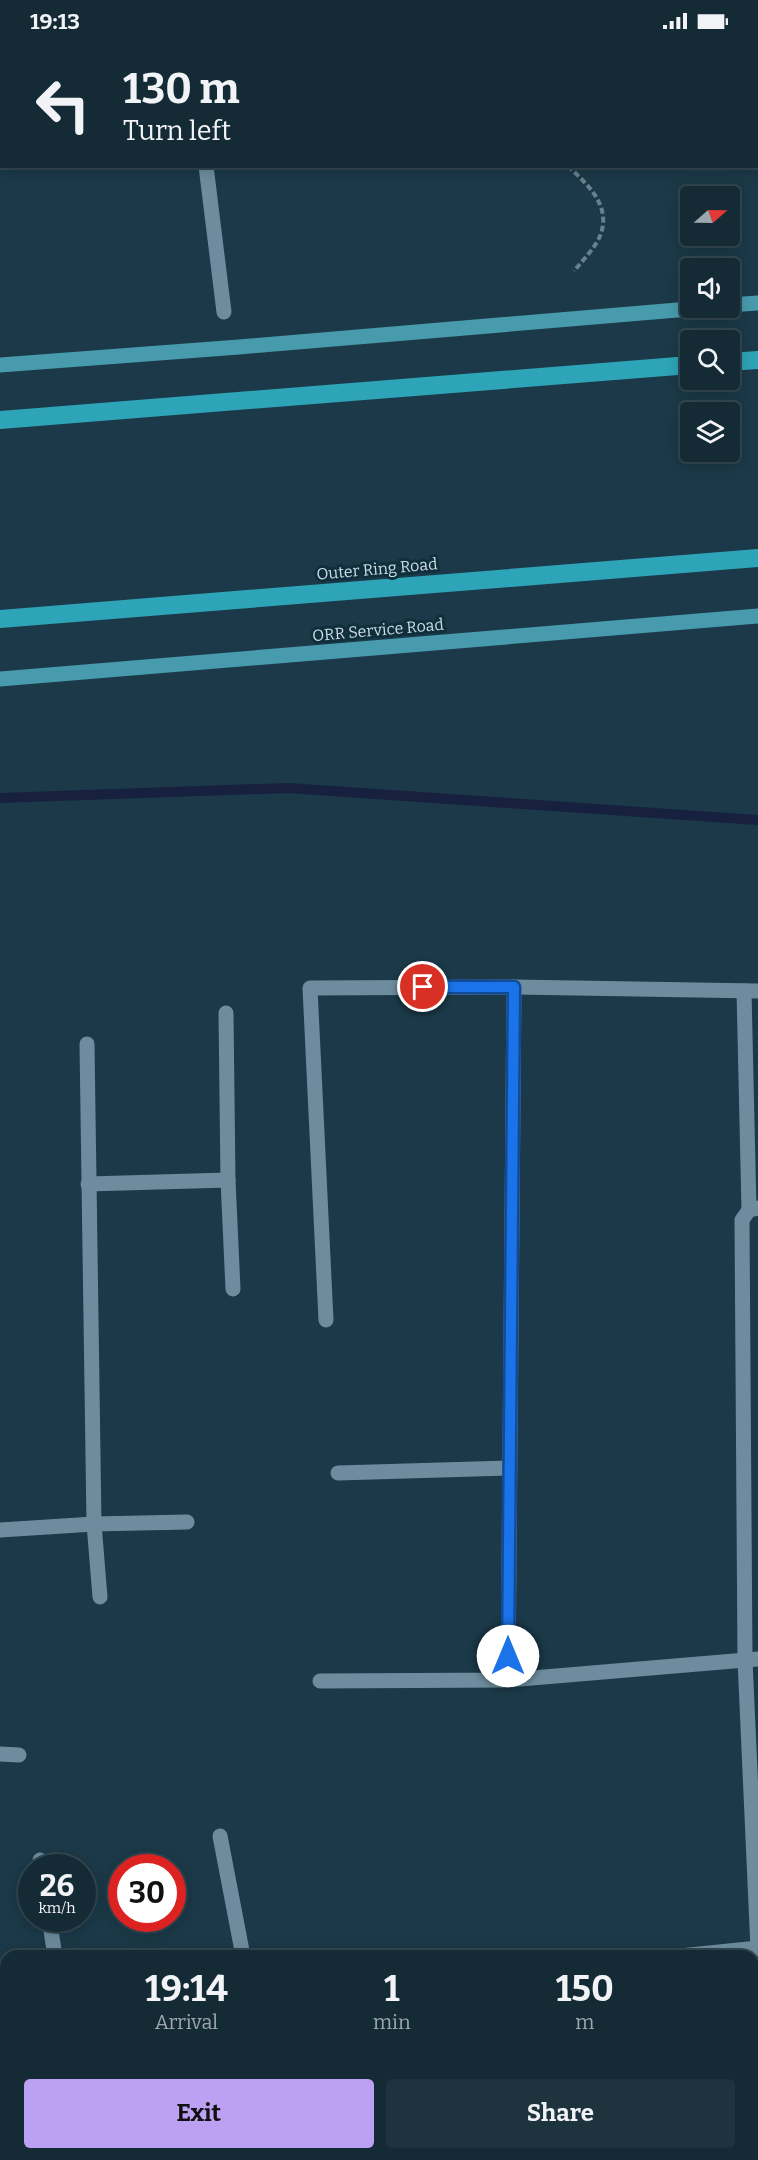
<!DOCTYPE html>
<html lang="en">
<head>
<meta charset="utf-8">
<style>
	:root { --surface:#142b36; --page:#1d333e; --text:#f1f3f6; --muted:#9da7ad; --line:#334751; --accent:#bca0f2 }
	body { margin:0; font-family:Bitter,serif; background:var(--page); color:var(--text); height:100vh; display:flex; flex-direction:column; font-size:22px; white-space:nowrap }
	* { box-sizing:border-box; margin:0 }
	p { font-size:20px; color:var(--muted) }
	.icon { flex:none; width:33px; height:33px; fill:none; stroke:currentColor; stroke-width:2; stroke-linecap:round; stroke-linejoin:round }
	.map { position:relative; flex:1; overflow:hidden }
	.details { position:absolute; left:0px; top:1908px; width:759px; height:210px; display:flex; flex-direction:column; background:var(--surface); border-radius:18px 18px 0 0; box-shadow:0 3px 15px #0003,0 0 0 2px var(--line) }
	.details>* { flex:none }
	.guide { position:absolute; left:0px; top:0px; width:759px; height:126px; box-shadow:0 3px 15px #0003,0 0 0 2px var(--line); background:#142b36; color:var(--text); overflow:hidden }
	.needle { width:39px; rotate:70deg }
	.fabs { position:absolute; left:680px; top:144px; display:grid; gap:12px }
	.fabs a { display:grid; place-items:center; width:60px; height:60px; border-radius:6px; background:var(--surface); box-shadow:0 3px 15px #0003,0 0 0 2px var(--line); font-size:30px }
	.speed { position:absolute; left:18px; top:1812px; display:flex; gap:12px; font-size:30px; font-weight:700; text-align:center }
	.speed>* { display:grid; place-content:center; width:78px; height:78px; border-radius:50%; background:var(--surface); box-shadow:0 3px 15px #0003,0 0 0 2px var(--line); line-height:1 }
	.speed small { font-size:15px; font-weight:400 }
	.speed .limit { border:9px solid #d22; background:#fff; color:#111 }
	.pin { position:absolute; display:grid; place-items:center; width:51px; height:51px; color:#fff; margin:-26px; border:3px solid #fff; border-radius:50%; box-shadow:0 2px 6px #0007 }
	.me { position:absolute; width:66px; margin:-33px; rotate:0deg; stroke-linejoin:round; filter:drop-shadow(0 0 4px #0008) }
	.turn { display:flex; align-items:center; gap:21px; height:126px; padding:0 24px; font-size:27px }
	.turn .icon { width:78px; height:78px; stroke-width:2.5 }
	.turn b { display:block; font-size:42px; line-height:51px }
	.eta { display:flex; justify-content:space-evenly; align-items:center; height:102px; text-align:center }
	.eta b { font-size:36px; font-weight:700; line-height:42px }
	.action { display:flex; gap:12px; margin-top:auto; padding:12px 24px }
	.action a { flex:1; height:69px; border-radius:6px; background:var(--accent); color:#111; font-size:24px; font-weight:700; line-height:69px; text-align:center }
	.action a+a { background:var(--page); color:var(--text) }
	.status { display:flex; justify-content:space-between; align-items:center; height:42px; padding:0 30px; background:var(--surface); direction:ltr }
	.status svg { height:16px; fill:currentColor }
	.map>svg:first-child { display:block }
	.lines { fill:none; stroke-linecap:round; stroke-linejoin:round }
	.stream { stroke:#17203e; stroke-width:10 }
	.path { stroke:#69818d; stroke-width:4; stroke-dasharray:6 3; stroke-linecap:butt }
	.minor { stroke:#6d8d9e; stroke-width:15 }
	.major { stroke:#479bad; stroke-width:15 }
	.highway { stroke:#2da4b7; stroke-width:18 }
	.route-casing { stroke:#114b97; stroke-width:15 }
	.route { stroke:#1a73e8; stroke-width:10 }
	.labels { text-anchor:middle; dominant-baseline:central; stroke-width:6; stroke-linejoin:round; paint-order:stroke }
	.street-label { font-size:16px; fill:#ccdde6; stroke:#102f3d }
</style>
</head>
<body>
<div class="status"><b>19:13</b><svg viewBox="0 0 49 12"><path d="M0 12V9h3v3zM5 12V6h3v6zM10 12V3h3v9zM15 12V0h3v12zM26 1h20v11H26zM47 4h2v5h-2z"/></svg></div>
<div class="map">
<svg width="758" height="2118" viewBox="0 0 758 2118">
	<rect width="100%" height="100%" fill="#1b3948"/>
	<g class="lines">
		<polyline class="stream" points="0,756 288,746 758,778"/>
		<g class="path">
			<polyline points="416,0 417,2"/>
			<path d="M568,124C588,143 612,164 600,194C595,206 583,218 574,229"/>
		</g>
		<g class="minor">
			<polyline points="201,2 206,0"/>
			<polyline points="0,30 2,30"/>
			<polyline points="206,124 224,270"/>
			<polyline points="744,949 749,1168"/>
			<polyline points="226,971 228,1138 233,1247"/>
			<polyline points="87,1002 94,1482 100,1555"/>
			<polyline points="88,1142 228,1138"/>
			<polyline points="758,1166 749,1168 742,1178 745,1618 758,1907"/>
			<polyline points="326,1278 310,946 514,945 758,949"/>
			<polyline points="338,1431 509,1426"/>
			<polyline points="0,1488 94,1482 187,1480"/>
			<polyline points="508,1638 514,945"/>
			<polyline points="320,1639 508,1638 758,1617"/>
			<polyline points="0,1712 19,1713"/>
			<polyline points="220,1794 243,1914"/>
			<polyline points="40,1818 41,1826"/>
			<polyline points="49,1876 55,1914"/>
			<polyline points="680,1914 758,1906"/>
			<polyline points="61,2112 62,2118"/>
			<polyline points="280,2112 281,2118"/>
			<polyline points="512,2112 512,2118"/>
		</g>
		<g class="major">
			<polyline points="729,263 758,261"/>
			<polyline points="0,323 239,305 701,266"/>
			<polyline points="0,637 758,574"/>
		</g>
		<g class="highway">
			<polyline points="729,320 758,318"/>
			<polyline points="0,378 690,323"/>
			<polyline points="0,577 758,516"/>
		</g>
	</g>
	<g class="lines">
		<g class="route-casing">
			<polyline id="route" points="423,945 514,945 508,1614"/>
		</g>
		<use href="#route" class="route"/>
	</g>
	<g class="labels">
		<g class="street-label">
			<text transform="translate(377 527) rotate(-5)">Outer Ring Road</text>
			<text transform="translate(378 588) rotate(-5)">ORR Service Road</text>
		</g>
	</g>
</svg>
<div class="fabs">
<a><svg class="needle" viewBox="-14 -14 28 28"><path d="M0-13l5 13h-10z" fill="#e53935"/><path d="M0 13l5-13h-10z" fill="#9da7ad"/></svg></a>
<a><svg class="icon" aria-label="sound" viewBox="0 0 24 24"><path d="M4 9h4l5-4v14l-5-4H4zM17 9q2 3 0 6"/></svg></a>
<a><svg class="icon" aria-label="search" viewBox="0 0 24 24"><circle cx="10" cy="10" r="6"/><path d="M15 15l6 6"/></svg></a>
<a><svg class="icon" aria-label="layers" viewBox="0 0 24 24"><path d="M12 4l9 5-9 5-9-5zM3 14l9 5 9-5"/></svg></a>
</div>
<div class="speed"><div>26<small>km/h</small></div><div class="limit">30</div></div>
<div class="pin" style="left:423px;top:945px;background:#d93025"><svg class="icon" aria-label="arrive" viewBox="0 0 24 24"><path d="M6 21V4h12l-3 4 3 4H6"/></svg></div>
<svg class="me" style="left:508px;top:1614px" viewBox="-20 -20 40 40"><circle r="19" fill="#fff"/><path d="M0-13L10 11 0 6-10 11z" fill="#1a73e8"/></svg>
<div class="guide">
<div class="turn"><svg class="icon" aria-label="left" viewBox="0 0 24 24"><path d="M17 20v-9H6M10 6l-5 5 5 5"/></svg><div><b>130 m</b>Turn left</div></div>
</div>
<section class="details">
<div class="eta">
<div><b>19:14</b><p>Arrival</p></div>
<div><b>1</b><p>min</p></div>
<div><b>150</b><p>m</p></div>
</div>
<div class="action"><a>Exit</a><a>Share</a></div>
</section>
</div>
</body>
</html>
